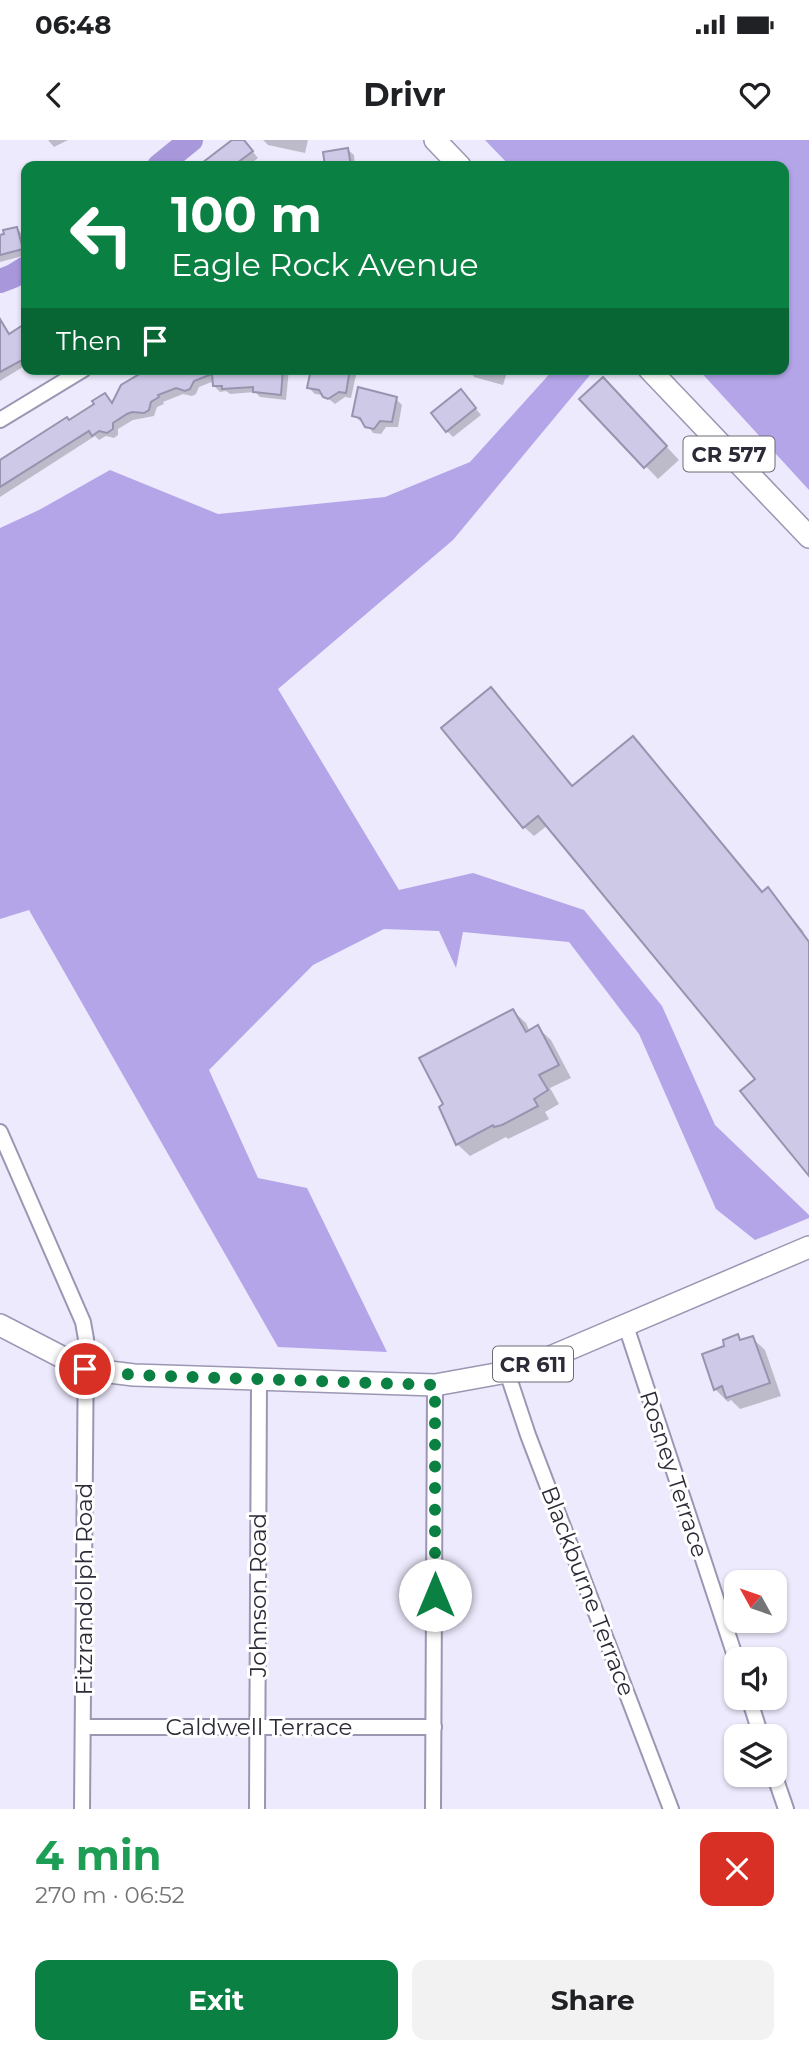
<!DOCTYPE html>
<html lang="en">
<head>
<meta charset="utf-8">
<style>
	:root { --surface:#fff; --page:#f2f2f2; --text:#202124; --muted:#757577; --accent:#0b8043 }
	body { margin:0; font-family:Montserrat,sans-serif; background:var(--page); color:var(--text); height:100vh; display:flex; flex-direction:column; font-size:26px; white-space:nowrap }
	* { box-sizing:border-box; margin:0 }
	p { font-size:23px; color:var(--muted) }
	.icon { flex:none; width:38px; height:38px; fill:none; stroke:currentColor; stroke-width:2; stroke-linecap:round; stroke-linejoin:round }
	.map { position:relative; height:1669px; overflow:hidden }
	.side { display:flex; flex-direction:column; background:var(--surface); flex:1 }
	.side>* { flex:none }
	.banner { position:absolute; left:21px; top:21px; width:768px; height:214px; border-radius:14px; box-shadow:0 2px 5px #0004; background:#0b8043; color:#fff; overflow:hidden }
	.needle { width:46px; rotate:310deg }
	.fabs { position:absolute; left:724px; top:1430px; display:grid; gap:14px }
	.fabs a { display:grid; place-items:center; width:63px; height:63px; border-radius:14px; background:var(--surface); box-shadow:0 2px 5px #0004; font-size:35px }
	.pin { position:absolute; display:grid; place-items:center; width:60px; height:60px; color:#fff; margin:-30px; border:4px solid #fff; border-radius:50%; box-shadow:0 2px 7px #0007 }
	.me { position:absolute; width:77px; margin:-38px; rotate:0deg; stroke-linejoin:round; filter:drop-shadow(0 0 5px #0008) }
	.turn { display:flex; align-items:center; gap:24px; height:147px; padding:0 35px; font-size:32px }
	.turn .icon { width:91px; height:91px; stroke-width:2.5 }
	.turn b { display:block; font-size:49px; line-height:60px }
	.then { display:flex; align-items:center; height:66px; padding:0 35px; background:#0003; gap:14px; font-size:26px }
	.round { display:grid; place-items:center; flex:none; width:74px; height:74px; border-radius:14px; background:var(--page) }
	.summary { display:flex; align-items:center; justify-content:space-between; height:119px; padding:0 35px }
	h1 { font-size:42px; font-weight:700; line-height:52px; color:#1e9e55 }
	.cta { display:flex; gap:14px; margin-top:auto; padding:14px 35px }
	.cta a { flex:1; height:80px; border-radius:14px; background:var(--accent); color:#fff; font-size:28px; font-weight:700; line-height:80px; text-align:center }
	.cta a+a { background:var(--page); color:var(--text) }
	.status { display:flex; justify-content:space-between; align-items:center; height:49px; padding:0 35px; background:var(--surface); direction:ltr }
	.status svg { height:19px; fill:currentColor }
	header { display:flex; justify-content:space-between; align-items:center; height:91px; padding:0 35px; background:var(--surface); font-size:32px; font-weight:700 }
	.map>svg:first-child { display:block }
	.forest { fill:#b4a5e9 }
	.shadow { fill:#0003 }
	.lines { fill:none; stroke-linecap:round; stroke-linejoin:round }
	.river { stroke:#a898db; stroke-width:24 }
	.building { fill:#cfc9e8; stroke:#9993b0; stroke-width:2 }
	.street-casing { stroke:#9c96b3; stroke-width:18 }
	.primary-casing { stroke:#9c96b3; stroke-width:24 }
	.street { stroke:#fff; stroke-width:14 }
	.primary { stroke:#fff; stroke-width:21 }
	.route { stroke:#0b8043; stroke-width:12; stroke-dasharray:0 21.6 }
	.labels { text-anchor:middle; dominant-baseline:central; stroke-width:6; stroke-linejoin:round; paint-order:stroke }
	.shield { fill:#fff; stroke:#6c6b73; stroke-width:2 }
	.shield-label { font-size:21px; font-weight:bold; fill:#2d2b37 }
	.street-label { font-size:23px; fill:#2d2b37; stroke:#fff }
</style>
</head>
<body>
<div class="status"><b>06:48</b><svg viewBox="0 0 49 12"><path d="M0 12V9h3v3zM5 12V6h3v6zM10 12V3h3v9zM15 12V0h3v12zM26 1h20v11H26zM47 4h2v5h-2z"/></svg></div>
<header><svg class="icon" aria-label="back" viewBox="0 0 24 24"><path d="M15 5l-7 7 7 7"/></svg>Drivr<svg class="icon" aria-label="heart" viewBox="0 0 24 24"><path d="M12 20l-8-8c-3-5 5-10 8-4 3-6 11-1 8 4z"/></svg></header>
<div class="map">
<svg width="809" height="1669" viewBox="0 0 809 1669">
	<rect width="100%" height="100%" fill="#edeafd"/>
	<g class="forest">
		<polygon points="485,0 809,0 809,350 698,229 784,229 784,26 510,26"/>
		<polygon points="554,229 595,229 453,400 278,549 399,750 473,733 584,770 662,866 715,985 809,1075 809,1078 755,1100 716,1069 639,894 569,802 463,792 456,828 439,791 384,789 313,825 209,930 258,1038 307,1048 387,1212 278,1207 29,770 0,779 0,388 39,370 110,330 218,374 385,357 470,322"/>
	</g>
	<g class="shadow">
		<polygon points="48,0 68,0 54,7"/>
		<polygon points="235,0 243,0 258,18 248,26 210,26 207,22"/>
		<polygon points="263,0 308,0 305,13 268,5"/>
		<polygon points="348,10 354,15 355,26 326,26 324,13"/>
		<polygon points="17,89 23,95 26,115 0,122 0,94"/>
		<polygon points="26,185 26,225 0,241 0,197 10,196"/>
		<polygon points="156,229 289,229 286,260 260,257 255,252 230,254 226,251 220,252 214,246 214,241 199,247 196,254 192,256 183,254 163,262 164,264 157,267 154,276 133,280 118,289 118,295 114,298 106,296 99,300 95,296 0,357 0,321 96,264 105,255 113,264"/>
		<polygon points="350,229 356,235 351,258 345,257 335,264 324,255 315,254 309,248"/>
		<polygon points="469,229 508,229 503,245 474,237"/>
		<polygon points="615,252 679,320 658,339 582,259"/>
		<polygon points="467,258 481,275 453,297 447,291"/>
		<polygon points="396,259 402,265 398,287 386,287 381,294 373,293 365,282 360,281 354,275"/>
		<polygon points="573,647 763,754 768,749 804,792 802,794 809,802 809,1033 758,939 548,685 534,696 524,687"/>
		<polygon points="513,871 526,883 530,892 538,888 551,900 571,938 550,948 559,964 545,972 549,979 508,999 506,997 470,1016 457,1004"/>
		<polygon points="737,1196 742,1201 752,1198 765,1210 781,1256 740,1269 731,1260 728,1262 715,1249 726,1207"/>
	</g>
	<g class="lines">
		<g class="river">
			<polyline points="159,26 191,0"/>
			<polyline points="0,141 13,136 26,128"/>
		</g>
	</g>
	<g class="building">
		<polygon points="232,0 244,0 253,11 233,26 198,26"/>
		<polygon points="348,8 351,26 325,26 323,12"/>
		<polygon points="17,87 23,109 0,115 0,95 4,94 3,90"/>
		<polygon points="0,179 9,194 26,183 26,218 0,232"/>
		<polygon points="148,229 283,229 281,255 253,252 253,247 222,249 222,246 213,246 212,234 194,241 190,249 185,251 176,248 158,255 159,257 151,262 149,270 144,273 132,272 127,274 113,283 113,289 107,293 99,291 92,296 89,291 0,347 0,320 67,277 69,280 94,264 92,261 105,253 112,263 121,245"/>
		<polygon points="311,229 350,229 346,253 339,252 328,259 323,257 319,250 307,248"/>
		<polygon points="603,237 667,306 644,328 579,259"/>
		<polygon points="358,247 397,257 392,282 380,281 374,289 365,287 360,278 352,276"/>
		<polygon points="461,249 476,268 446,292 431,273"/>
		<polygon points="491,547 572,646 633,596 762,752 768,747 809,802 809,1036 740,951 755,939 538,676 523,688 441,588"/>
		<polygon points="513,869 526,892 538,885 559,925 539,935 548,950 534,959 538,966 502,985 494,987 493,985 456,1005 439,967 443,964 419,918"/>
		<polygon points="738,1194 740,1200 753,1196 770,1243 726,1258 722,1246 714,1250 702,1214 724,1206 723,1200"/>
	</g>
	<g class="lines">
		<g class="street-casing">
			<g id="street">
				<polyline points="0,280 84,229"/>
				<polyline points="0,992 83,1182 86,1199 82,1669"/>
				<polyline points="626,1186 737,1522"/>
				<polyline points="507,1232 528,1295 671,1669"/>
				<polyline points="749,1558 761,1596"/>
				<polyline points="84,1587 434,1587"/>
				<polyline points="774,1634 786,1669"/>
				<polyline points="257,1669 259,1240"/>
				<polyline points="433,1669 435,1245"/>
			</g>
		</g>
		<g class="primary-casing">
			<g id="primary">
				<polyline points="435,0 460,26"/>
				<polyline points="649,229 809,397"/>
				<polyline points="0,1185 85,1229 134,1235 435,1245 507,1232 541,1221 809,1107"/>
			</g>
		</g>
		<use href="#street" class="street"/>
		<use href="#primary" class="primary"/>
	</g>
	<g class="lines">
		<polyline class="route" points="85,1229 134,1235 435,1245 435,1455"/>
	</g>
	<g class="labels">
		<g class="shield">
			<rect x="683.5" y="296.5" width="91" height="35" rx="5"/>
			<rect x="493" y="1206.5" width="80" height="35" rx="5"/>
		</g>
		<g class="shield-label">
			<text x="729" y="314">CR 577</text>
			<text x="533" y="1224">CR 611</text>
		</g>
		<g class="street-label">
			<text transform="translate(674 1334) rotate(72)">Rosney Terrace</text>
			<text transform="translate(84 1449) rotate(-90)">Fitzrandolph Road</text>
			<text transform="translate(588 1451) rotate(69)">Blackburne Terrace</text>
			<text transform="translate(258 1455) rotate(-90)">Johnson Road</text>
			<text x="259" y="1587">Caldwell Terrace</text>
		</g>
	</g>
</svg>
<div class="fabs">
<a><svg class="needle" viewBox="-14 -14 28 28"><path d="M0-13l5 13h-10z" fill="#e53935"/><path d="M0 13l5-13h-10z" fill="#757577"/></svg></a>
<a><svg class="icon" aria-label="sound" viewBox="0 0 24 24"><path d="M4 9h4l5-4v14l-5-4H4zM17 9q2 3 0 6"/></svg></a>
<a><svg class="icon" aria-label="layers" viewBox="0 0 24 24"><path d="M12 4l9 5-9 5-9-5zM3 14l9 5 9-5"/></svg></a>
</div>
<div class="pin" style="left:85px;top:1229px;background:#d93025"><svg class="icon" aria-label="arrive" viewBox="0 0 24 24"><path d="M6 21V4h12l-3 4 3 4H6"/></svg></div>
<svg class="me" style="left:435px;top:1455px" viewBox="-20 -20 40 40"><circle r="19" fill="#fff"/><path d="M0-13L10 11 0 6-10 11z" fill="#0b8043"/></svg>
<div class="banner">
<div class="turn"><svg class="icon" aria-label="left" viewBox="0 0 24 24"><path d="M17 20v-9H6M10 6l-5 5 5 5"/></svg><div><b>100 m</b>Eagle Rock Avenue</div></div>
<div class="then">Then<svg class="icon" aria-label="arrive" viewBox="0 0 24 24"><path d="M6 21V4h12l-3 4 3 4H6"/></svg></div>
</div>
</div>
<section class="side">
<div class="summary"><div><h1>4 min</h1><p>270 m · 06:52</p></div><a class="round" style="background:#d93025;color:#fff"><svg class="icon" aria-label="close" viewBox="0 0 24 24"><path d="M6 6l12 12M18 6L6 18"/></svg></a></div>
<div class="cta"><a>Exit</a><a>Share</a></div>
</section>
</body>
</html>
